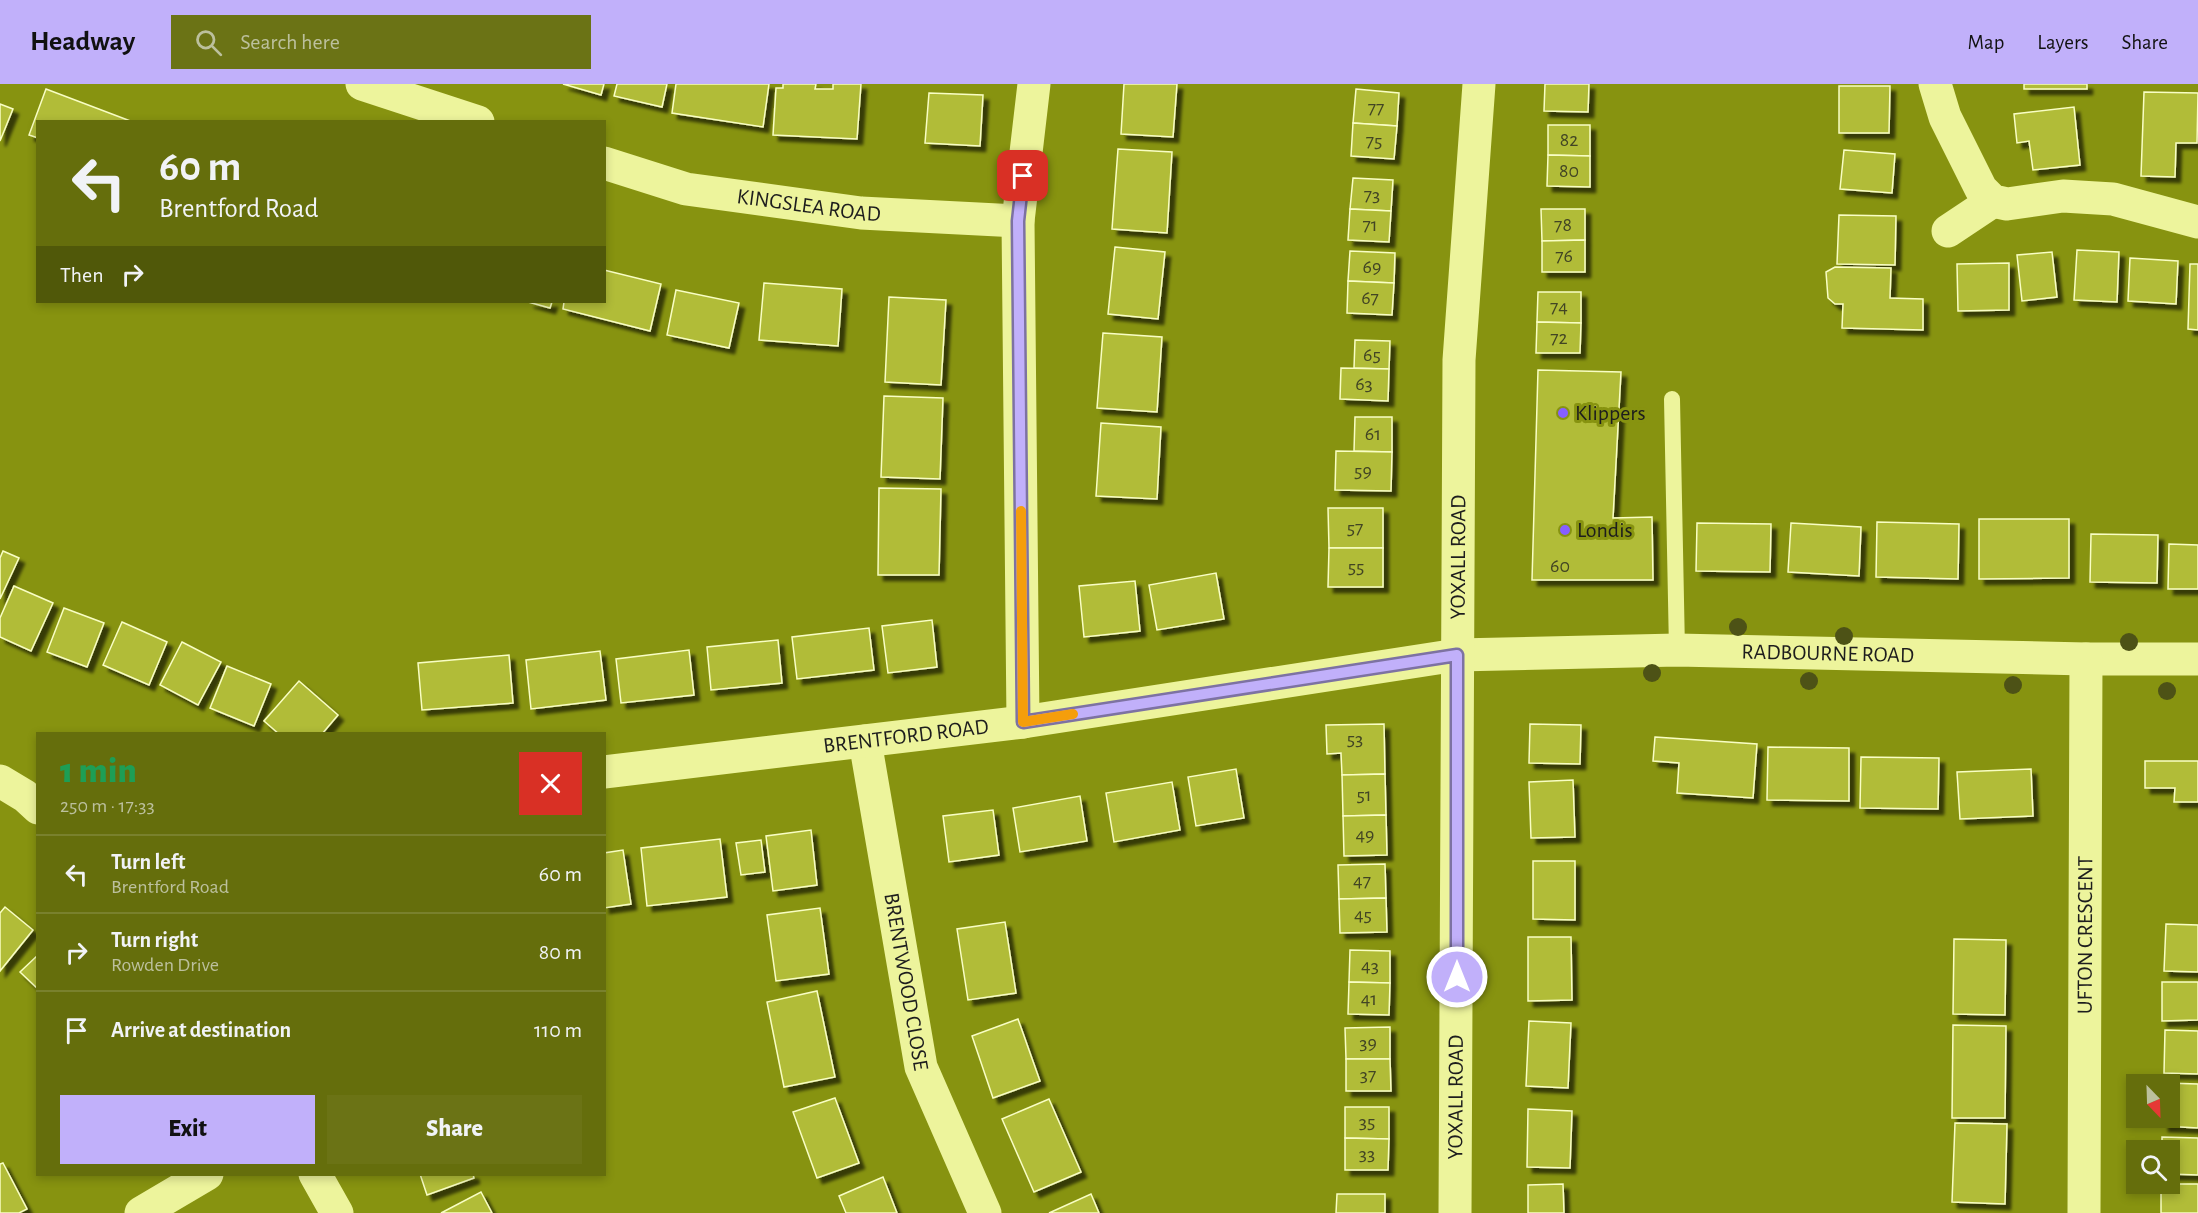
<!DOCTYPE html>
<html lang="en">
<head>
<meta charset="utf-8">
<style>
	:root { --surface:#656e0c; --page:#6b7315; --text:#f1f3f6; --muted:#bcc09d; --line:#79812d; --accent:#c1b0fa }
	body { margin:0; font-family:"Alegreya Sans",sans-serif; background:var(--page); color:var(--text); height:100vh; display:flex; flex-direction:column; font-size:22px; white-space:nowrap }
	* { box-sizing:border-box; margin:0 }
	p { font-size:20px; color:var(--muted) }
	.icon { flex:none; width:33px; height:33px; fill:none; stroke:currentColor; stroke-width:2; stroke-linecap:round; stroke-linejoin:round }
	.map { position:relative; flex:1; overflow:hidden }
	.panel { position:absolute; left:36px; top:648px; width:570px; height:444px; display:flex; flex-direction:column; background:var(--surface); border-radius:0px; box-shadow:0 3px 9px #0003 }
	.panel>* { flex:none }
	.hud { position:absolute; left:36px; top:36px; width:570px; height:183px; border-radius:0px; box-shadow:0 3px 9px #0003; background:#656e0c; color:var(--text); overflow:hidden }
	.needle { width:39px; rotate:157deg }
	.tools { position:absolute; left:2126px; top:990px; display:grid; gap:12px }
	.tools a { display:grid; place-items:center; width:54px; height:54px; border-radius:0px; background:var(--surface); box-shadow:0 3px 9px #0003; font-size:30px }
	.pin { position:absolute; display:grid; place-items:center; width:51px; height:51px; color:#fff; margin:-26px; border-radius:12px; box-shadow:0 3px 9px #0006 }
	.me { position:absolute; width:66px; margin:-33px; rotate:0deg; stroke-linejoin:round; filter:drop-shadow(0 0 4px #0008) }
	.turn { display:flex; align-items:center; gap:21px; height:126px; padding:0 24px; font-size:27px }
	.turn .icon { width:78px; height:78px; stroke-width:2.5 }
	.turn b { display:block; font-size:42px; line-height:51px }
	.then { display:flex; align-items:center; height:57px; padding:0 24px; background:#0003; gap:12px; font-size:22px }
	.round { display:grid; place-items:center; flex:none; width:63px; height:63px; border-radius:0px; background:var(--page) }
	.overview { display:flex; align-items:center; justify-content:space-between; height:102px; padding:0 24px }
	h1 { font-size:36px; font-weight:800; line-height:45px; color:#1e9e55 }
	.button { display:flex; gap:12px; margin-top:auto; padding:12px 24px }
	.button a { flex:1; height:69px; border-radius:0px; background:var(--accent); color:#111; font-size:24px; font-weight:800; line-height:69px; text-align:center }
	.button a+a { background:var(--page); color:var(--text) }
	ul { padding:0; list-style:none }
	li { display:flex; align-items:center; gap:18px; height:78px; padding:0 24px; border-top:2px solid var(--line) }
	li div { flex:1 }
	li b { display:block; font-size:22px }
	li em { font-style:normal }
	header { display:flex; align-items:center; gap:36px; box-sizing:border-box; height:84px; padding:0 30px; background:var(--accent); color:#111 }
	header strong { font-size:28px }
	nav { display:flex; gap:33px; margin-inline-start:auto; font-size:21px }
	.search { width:420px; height:54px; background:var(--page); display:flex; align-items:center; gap:15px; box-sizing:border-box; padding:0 21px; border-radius:0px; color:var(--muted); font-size:22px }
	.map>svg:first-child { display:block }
	.building { fill:#b1bc38; stroke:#f9fec4; stroke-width:1.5; filter:url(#shadow) }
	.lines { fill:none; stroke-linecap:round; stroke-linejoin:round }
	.service { stroke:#edf49c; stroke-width:16 }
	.minor { stroke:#edf49c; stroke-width:33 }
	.tertiary { stroke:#edf49c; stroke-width:33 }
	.tree { fill:#4d5216 }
	.route-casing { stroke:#7d72a2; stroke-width:15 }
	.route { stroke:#c1b0fa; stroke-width:10 }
	.slow { stroke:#f59e0b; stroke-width:10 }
	.poi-dot { fill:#865fff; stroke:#879310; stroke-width:2 }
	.labels { text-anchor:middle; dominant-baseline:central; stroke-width:6; stroke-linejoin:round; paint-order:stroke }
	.number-label { font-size:20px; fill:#424524 }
	.street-label { font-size:22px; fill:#1d1d1d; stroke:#879310 }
	.poi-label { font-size:22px; fill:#1d1d1d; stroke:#879310; text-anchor:start }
</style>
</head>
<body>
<header>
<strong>Headway</strong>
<div class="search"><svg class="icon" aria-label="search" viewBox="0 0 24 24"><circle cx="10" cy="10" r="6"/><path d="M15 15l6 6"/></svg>Search here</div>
<nav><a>Map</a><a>Layers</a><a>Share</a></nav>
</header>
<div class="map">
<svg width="2198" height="1129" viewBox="0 0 2198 1129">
	<defs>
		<filter id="shadow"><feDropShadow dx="5.5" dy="5.5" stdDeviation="1.5" flood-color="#0009"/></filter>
	</defs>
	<rect width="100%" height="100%" fill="#879310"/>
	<g class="building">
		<polygon points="563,0 604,0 601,11"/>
		<polygon points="617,0 667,0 662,23 614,12"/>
		<polygon points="676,0 769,0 763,43 672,29"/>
		<polygon points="783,0 816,0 815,5 833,5 833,0 861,0 857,55 773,51 776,4 783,4"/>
		<polygon points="1124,0 1177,0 1173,53 1121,50"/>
		<polygon points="1545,0 1589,0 1588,28 1544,27"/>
		<rect x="2024" y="0" width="63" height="5"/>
		<polygon points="1839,2 1890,2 1889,49 1839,49"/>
		<polygon points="46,5 133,38 38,38 38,54 29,51"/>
		<polygon points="1356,5 1399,9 1397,42 1353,39"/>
		<polygon points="2144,8 2198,9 2197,59 2176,59 2175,93 2141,92"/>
		<polygon points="929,9 983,11 980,62 925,59"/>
		<polygon points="0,20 13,25 0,57"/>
		<polygon points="2074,23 2080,81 2033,86 2029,57 2017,59 2014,30"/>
		<polygon points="1353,39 1397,42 1394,75 1351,72"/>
		<polygon points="1548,41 1590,41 1590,72 1548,71"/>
		<polygon points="1118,65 1172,68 1167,149 1112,145"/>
		<polygon points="1844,66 1895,70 1892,109 1840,105"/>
		<polygon points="1548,71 1590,72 1590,103 1547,102"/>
		<polygon points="1353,94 1393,96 1391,127 1350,125"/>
		<polygon points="1350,125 1391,127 1389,158 1348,156"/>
		<polygon points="1541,125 1585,125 1585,156 1542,157"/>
		<polygon points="1839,131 1896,132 1895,181 1837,180"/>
		<polygon points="1585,156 1585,188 1542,188 1542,157"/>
		<polygon points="1115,163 1165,168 1158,235 1108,230"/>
		<polygon points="2077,166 2119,168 2117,218 2074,216"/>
		<polygon points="1350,167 1395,169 1394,199 1348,197"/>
		<polygon points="2052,168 2057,213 2022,217 2017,171"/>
		<polygon points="2130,174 2178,177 2176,220 2128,217"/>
		<polygon points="2009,179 2009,226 1958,227 1957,180"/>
		<polygon points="2190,180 2198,180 2198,246 2188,245"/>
		<polygon points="1835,183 1891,184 1890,214 1923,215 1923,246 1842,244 1843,220 1835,220 1828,214 1826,188"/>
		<polygon points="604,186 661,200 650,247 563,225 564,218 604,218"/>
		<polygon points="1348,197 1394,199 1392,231 1347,229"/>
		<polygon points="764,199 842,205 838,262 759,256"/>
		<polygon points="676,206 739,219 729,264 667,251"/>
		<polygon points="1538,208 1581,208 1581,239 1537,238"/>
		<polygon points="889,213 946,216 941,301 885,298"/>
		<polygon points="528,218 552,218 550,224"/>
		<polygon points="1537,238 1581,239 1580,269 1536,269"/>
		<polygon points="1103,249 1162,253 1157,328 1097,324"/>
		<polygon points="1355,256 1390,257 1389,285 1354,284"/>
		<polygon points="1341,284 1389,285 1388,317 1340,315"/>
		<polygon points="1538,286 1621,288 1613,434 1652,433 1653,496 1532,496"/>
		<polygon points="884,312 943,314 940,395 881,393"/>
		<polygon points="1355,333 1392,333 1392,368 1354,367"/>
		<polygon points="1101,339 1161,343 1157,415 1096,412"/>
		<polygon points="1336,367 1392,368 1391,407 1335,406"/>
		<polygon points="879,404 941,405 939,491 878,491"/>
		<polygon points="1328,424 1383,424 1383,464 1329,464"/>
		<polygon points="1979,435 2069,435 2069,494 1979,495"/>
		<polygon points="1877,438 1959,440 1958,495 1876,493"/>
		<polygon points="1697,439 1771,440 1770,488 1696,487"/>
		<polygon points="1791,439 1861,443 1859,492 1788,488"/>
		<polygon points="2091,450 2158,451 2157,499 2090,498"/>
		<polygon points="2169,460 2198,461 2198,505 2168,505"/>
		<polygon points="1329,464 1383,464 1383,503 1328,503"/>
		<polygon points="3,467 19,474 0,515 0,474"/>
		<polygon points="1216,489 1224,535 1157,546 1149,501"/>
		<polygon points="1135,497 1140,547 1084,553 1079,502"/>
		<polygon points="14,502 53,519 31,567 0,553 0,534"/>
		<polygon points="64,524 104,539 87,583 47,568"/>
		<polygon points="932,536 937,583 888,589 882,542"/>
		<polygon points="122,538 167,558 149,601 103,581"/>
		<polygon points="869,544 874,586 797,595 792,553"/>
		<polygon points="778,556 782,599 711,606 707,563"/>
		<polygon points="182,558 221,578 198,621 160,601"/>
		<polygon points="689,566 694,611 621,619 616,575"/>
		<polygon points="600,567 606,616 531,625 526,576"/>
		<polygon points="509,571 513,619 422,626 418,579"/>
		<polygon points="227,582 271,600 254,642 210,624"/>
		<polygon points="299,597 338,631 322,650 279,650 264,637"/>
		<polygon points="1384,640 1385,690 1342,691 1341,669 1327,670 1326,641"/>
		<polygon points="1530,640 1581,641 1580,680 1529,679"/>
		<polygon points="1655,653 1757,660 1753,714 1677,709 1679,679 1653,677"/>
		<polygon points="1768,663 1849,664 1849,717 1767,716"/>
		<polygon points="1861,673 1939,674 1938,725 1860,724"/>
		<polygon points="2145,677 2198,677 2198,718 2174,718 2175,704 2145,704"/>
		<polygon points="1236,685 1244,734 1196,742 1188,693"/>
		<polygon points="2031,685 2033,732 1960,735 1957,688"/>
		<polygon points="1385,690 1386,731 1343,732 1342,691"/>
		<polygon points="1573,696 1575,753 1531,754 1529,698"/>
		<polygon points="1172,698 1180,746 1114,758 1106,709"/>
		<polygon points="1080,712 1087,757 1020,768 1013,724"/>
		<polygon points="993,726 999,771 949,778 943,732"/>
		<polygon points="1386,731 1387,771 1344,772 1343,732"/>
		<polygon points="811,746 817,801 773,807 766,752"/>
		<polygon points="720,755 727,813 647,822 641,764"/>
		<polygon points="761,756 765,788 741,791 736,759"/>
		<polygon points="623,766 631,820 604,824 604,769"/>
		<polygon points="1533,777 1575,777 1575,836 1533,835"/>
		<polygon points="1385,780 1386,814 1339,815 1338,781"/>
		<polygon points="1386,814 1387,848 1340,849 1339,815"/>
		<polygon points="5,823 33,846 0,887 0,829"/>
		<polygon points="820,824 829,890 776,897 767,831"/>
		<polygon points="1005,838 1016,909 968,916 957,845"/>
		<polygon points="2166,840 2198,841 2198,888 2164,887"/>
		<polygon points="1528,853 1571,853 1572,916 1528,917"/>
		<polygon points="1954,855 2006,856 2005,931 1953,930"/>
		<polygon points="1350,866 1390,867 1390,899 1349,898"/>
		<polygon points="38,871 38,905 20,888"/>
		<polygon points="1349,898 1390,899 1389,931 1348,930"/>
		<polygon points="2162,898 2198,898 2198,936 2162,937"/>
		<polygon points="817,907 835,993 784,1003 767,918"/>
		<polygon points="1018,935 1040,997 993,1014 972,952"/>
		<polygon points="1529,937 1571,939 1568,1004 1526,1002"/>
		<polygon points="1953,941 2006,942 2005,1034 1952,1034"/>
		<polygon points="1390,943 1390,975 1346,975 1345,944"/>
		<polygon points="2165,946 2198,947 2198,990 2164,989"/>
		<polygon points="1346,975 1390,975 1391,1007 1346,1007"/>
		<polygon points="2165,999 2198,1000 2198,1044 2163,1042 2163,1034 2169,1034 2169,1000 2165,1000"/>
		<polygon points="835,1014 859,1079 817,1094 793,1028"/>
		<polygon points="1049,1015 1081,1088 1034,1108 1002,1035"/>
		<polygon points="1345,1023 1389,1023 1389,1055 1345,1054"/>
		<polygon points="1528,1025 1572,1027 1570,1084 1527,1083"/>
		<polygon points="1955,1039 2007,1040 2005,1120 1952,1118"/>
		<polygon points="2162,1053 2198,1054 2198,1091 2169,1090 2169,1066 2162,1066"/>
		<polygon points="1345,1054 1389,1055 1388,1086 1345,1086"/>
		<polygon points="3,1079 27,1125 19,1129 0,1129 0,1080"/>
		<polygon points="420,1090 473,1090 474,1094 427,1111"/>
		<polygon points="883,1093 897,1129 846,1129 839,1112"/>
		<polygon points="1563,1100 1564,1129 1528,1129 1528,1101"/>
		<rect x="2161" y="1100" width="37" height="29"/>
		<polygon points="481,1108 492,1129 441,1129"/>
		<polygon points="1091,1110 1099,1129 1049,1129"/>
		<polygon points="1337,1110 1385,1110 1385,1129 1336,1129"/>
	</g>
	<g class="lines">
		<polyline class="service" points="1672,315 1677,566"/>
		<g class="minor">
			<polyline points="362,0 478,38"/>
			<polyline points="1935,0 1945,33 1981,105 1993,117 2007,120 2063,112 2113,115 2198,138"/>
			<path id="s1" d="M604,79L686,105L861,129L1018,137"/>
			<polyline points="1948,147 1993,117"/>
			<polyline points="1023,638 1018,137 1034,0"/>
			<path id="s2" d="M865,657L921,983L985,1129"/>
			<path id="s3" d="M604,688L1023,638L1457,571L1677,566L2086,575H2198"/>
			<polyline points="141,1129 207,1090"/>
			<path id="s4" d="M1455,1129L1459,276L1479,0"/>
			<path id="s5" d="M2084,1129L2086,575"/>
		</g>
		<g class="tertiary">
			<polyline points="0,697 25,712 38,724"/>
			<polyline points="315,1090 337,1129"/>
		</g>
	</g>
	<g class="tree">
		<circle cx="1738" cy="543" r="9"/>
		<circle cx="1844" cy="552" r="9"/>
		<circle cx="2129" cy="558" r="9"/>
		<circle cx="1652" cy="589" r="9"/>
		<circle cx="1809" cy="597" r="9"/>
		<circle cx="2013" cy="601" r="9"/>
		<circle cx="2167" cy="607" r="9"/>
	</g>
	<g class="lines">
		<g class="route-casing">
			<polyline id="route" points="1023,92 1018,137 1023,638 1457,571 1457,893"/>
		</g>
		<use href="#route" class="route"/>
		<polyline class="slow" points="1021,427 1023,638 1073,630"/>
	</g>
	<g class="poi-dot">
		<circle cx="1563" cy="329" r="6"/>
		<circle cx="1565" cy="446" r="6"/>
	</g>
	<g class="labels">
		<g class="number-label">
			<text x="1376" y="24">77</text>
			<text x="1569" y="56">82</text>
			<text x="1374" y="57">75</text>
			<text x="1569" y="87">80</text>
			<text x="1372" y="111">73</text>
			<text x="1370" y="141">71</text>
			<text x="1563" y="141">78</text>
			<text x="1564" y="172">76</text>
			<text x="1372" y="183">69</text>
			<text x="1370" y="214">67</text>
			<text x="1559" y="223">74</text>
			<text x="1559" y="254">72</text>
			<text x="1372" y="271">65</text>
			<text x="1364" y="300">63</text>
			<text x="1373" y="350">61</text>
			<text x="1363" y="387">59</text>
			<text x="1355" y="444">57</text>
			<text x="1560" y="482">60</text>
			<text x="1356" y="483">55</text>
			<text x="1355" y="655">53</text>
			<text x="1364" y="711">51</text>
			<text x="1365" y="751">49</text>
			<text x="1362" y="797">47</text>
			<text x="1363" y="831">45</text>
			<text x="1370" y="882">43</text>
			<text x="1369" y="915">41</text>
			<text x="1368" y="959">39</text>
			<text x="1368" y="991">37</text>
			<text x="1367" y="1038">35</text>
			<text x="1367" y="1070">33</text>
		</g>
		<g class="street-label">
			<text stroke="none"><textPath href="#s1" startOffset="210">KINGSLEA ROAD</textPath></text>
			<text stroke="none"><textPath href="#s4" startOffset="656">YOXALL ROAD</textPath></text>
			<text stroke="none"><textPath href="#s3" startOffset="1232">RADBOURNE ROAD</textPath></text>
			<text stroke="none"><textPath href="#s3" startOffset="304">BRENTFORD ROAD</textPath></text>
			<text stroke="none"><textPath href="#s5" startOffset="278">UFTON CRESCENT</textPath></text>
			<text stroke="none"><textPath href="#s2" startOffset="244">BRENTWOOD CLOSE</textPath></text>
			<text stroke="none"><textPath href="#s4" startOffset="116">YOXALL ROAD</textPath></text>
		</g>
		<g class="poi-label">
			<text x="1575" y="329">Klippers</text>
			<text x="1577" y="446">Londis</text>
		</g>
	</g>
</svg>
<div class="tools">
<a><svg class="needle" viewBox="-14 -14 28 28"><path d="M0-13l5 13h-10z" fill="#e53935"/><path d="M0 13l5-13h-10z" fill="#bcc09d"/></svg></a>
<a><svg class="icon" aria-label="search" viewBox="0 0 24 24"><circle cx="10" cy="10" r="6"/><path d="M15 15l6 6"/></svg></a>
</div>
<div class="pin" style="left:1023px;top:92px;background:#d93025"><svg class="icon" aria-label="arrive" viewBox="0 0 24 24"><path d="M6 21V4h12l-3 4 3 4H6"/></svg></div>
<svg class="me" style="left:1457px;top:893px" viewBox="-20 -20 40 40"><circle r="17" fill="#c1b0fa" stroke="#fff" stroke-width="3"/><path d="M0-11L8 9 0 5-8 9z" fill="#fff"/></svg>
<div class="hud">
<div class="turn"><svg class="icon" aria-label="left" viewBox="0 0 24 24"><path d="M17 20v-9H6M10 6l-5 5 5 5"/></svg><div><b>60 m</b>Brentford Road</div></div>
<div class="then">Then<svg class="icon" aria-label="right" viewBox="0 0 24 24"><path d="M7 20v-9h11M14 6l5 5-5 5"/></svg></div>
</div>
<section class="panel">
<div class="overview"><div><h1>1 min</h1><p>250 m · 17:33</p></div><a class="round" style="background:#d93025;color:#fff"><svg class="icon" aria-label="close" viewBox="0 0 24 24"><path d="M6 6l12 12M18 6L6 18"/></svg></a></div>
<ul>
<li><svg class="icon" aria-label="left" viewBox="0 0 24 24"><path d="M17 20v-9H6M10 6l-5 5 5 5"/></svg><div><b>Turn left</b><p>Brentford Road</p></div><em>60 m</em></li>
<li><svg class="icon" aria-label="right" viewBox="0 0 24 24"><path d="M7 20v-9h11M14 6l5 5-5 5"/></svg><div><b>Turn right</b><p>Rowden Drive</p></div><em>80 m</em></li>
<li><svg class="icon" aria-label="arrive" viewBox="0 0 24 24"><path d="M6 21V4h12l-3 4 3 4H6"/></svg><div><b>Arrive at destination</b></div><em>110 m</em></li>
</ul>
<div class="button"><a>Exit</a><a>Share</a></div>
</section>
</div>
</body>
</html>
